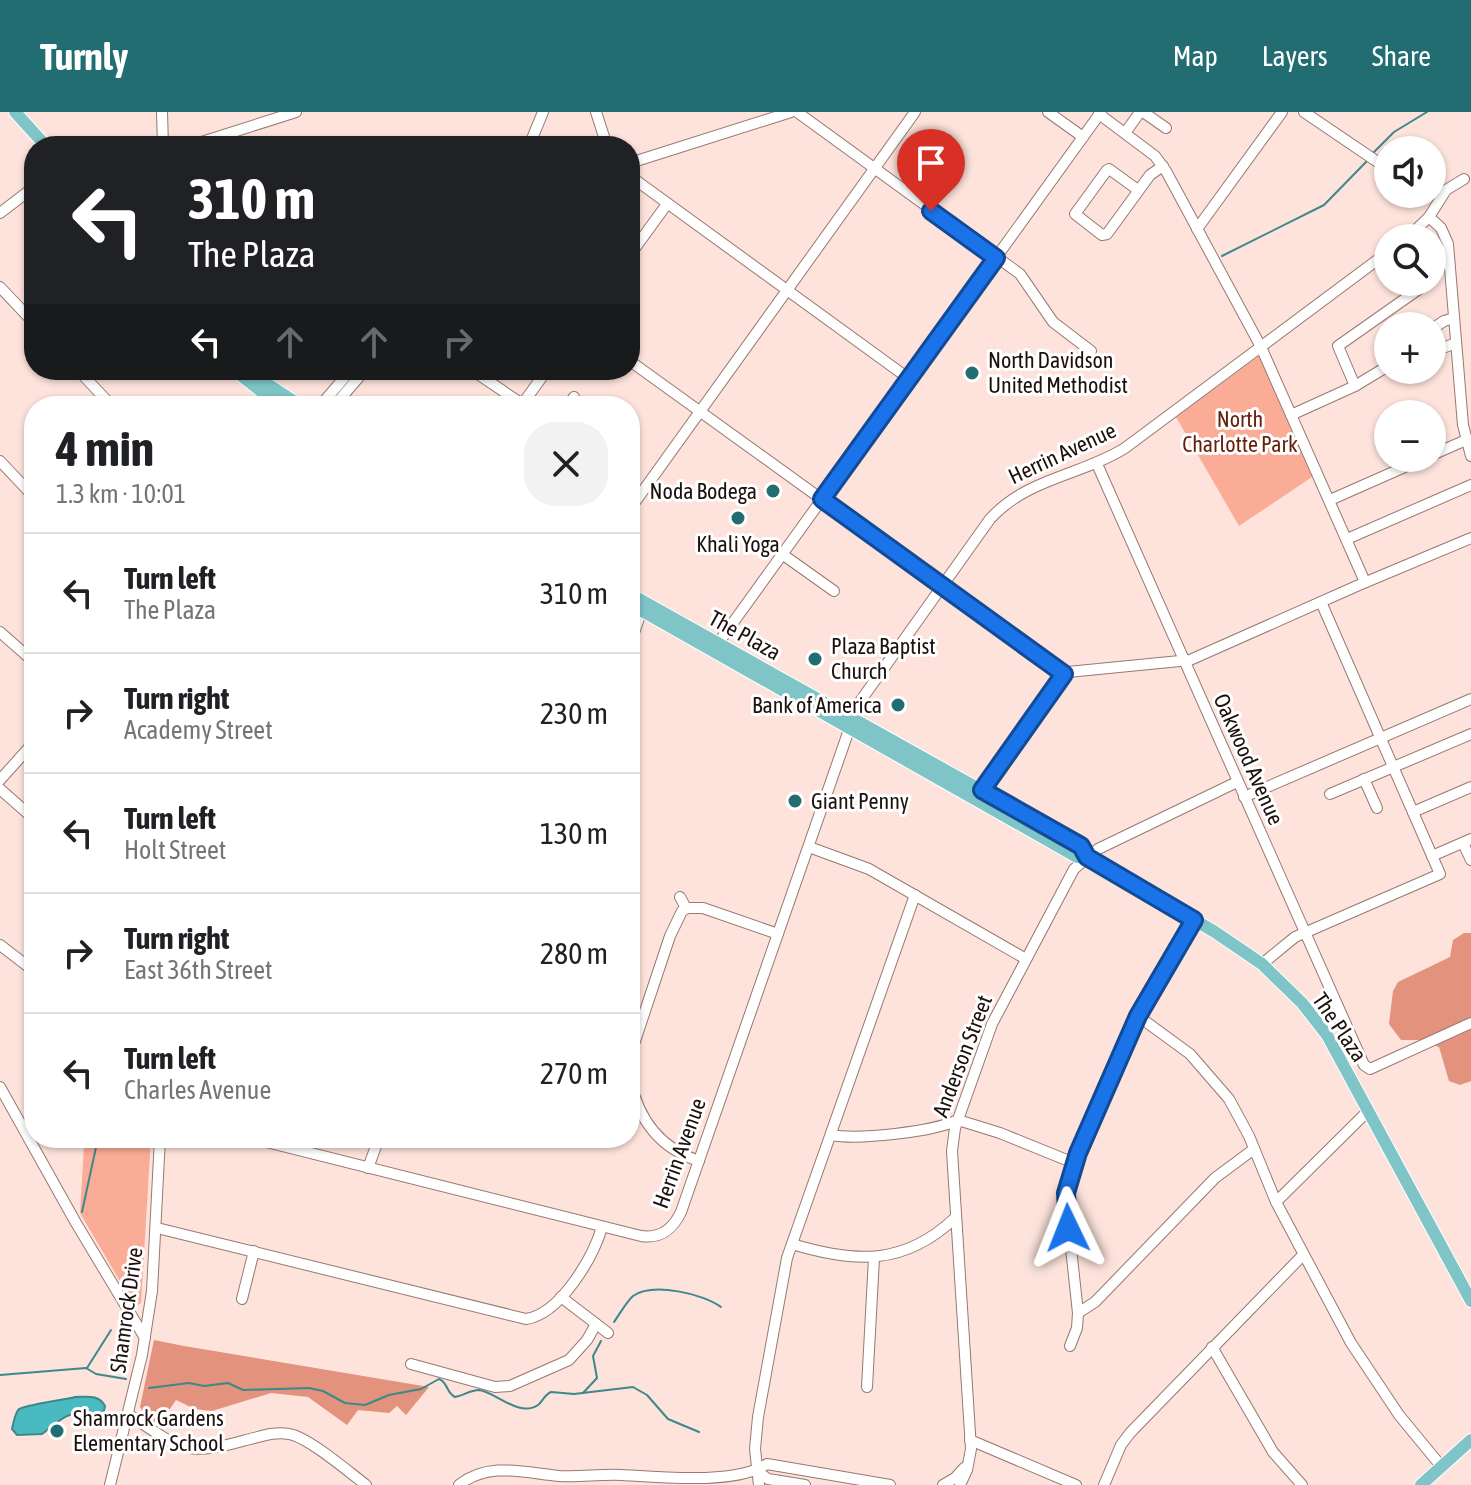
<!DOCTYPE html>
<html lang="en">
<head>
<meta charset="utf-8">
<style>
	:root { --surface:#fff; --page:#f2f2f2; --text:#202124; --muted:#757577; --line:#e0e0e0; --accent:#226d71 }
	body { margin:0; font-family:"Asap Condensed",sans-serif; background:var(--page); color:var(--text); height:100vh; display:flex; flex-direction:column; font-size:30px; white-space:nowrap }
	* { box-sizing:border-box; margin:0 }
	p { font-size:26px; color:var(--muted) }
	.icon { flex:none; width:44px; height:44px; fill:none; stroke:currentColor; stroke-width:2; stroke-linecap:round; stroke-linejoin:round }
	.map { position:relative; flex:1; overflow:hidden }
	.side { position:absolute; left:24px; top:284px; width:616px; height:752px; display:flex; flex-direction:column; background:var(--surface); border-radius:32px; box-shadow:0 2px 6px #0004 }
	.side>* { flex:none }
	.hud { position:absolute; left:24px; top:24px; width:616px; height:244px; border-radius:32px; box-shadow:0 2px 6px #0004; background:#202124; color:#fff; overflow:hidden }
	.tools { position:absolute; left:1374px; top:24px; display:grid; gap:16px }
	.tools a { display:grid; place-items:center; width:72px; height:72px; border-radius:50%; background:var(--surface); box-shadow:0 2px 6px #0004; font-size:40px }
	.pin { position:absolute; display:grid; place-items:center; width:68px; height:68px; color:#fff; margin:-82px -34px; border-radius:50% 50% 50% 0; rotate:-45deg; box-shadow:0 0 8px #0007 }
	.pin .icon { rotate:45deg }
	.me { position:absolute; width:88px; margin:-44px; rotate:358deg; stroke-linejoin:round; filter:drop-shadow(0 0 6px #0008) }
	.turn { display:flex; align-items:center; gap:28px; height:168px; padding:0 32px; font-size:36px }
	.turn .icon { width:104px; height:104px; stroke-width:2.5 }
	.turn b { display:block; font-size:56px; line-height:68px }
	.lanes { display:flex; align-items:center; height:76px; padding:0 32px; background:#0003; justify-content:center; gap:40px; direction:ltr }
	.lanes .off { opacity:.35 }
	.round { display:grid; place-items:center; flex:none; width:84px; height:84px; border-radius:32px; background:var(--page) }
	.headline { display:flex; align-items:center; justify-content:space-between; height:136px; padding:0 32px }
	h1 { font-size:48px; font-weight:700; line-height:60px }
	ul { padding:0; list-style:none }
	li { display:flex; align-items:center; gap:24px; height:120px; padding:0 32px; border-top:2px solid var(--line) }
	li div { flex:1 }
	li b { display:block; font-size:30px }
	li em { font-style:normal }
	header { display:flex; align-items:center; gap:48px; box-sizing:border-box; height:112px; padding:0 40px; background:var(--accent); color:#fff }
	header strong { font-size:38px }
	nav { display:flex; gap:44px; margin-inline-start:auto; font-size:28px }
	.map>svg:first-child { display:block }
	.green { fill:#fbac96 }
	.forest { fill:#e2927d }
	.water { fill:#49bbc0; stroke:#3c888b; stroke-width:2 }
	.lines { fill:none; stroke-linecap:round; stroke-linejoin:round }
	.stream { stroke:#3c888b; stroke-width:2 }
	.minor-casing { stroke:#967971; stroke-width:12 }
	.major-casing { stroke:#fff; stroke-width:14 }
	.minor { stroke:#fff; stroke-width:10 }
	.major { stroke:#7fc5c8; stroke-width:12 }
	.route-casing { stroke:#114b97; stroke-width:20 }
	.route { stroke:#1a73e8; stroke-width:14 }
	.poi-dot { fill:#226d71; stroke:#fff; stroke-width:3 }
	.labels { text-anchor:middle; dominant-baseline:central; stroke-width:6; stroke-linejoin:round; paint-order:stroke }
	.poi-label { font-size:22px; fill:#1c110e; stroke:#fff; text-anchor:start }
	.park-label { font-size:22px; fill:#651f0b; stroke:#fff }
	.street-label { font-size:22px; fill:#1c110e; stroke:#fff }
</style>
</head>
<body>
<header>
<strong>Turnly</strong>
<nav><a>Map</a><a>Layers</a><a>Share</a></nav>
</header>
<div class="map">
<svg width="1471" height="1373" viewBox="0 0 1471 1373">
	<rect width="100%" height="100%" fill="#fde3db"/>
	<g class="green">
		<polygon points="1259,244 1312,365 1239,414 1176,305"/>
		<polygon points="88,1026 151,1026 141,1191 135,1195 80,1101 84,1034"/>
	</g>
	<g class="forest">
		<polygon points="1464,821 1471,821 1471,969 1460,973 1449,969 1439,935 1419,928 1401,928 1389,912 1393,879 1398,870 1450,845 1453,828"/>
		<polygon points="154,1228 184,1234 429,1275 406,1303 397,1294 389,1301 358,1298 347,1313 308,1285 271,1281 212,1299 195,1297 176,1288 159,1313 145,1303 140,1295"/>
	</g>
	<path class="water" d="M75,1285C86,1285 99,1282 105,1294L102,1308L95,1310L87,1301C66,1299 57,1311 42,1322L17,1323L12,1317C13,1312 15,1303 18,1298C22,1293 65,1288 75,1285Z"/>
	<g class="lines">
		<g class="stream">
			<polyline points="1373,41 1394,20 1427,0"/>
			<polyline points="1222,144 1324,93 1367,49"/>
			<polyline points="82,1100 98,1026"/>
			<path d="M614,1210C619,1203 627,1189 633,1184C653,1170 704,1182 721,1195"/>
			<polyline points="87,1256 111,1218"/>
			<polyline points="0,1263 86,1256 96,1262 126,1267"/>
			<path d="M149,1276L189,1271L204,1274L228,1271L243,1278L309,1276L323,1279L345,1291L365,1293L389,1283L421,1277L439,1267C448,1270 446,1281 455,1285C463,1284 470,1278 479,1278C496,1280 519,1306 538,1293C543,1289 544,1283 551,1280L574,1282L633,1275L647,1283L668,1307L699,1320"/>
			<polyline points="583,1281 597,1266 593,1244 601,1229"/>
		</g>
		<g class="minor-casing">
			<g id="minor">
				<polyline points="162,0 163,34"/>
				<polyline points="596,0 607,34"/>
				<polyline points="797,0 1020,162 1053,210 1091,239"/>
				<polyline points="1048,0 1083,25"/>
				<polyline points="1143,0 1166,16"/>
				<polyline points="1304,0 1388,57"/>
				<polyline points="1099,2 1155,44 1166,59 1261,235 1365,470"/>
				<polyline points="1125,21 1140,0"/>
				<polyline points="189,34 296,0"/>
				<polyline points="529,34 543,0"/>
				<polyline points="630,51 791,0"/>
				<polyline points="630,64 908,266"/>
				<polyline points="1138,78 1109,57 1107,58 1075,102 1102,123 1107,122 1150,63 1163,54"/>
				<polyline points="0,101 34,75"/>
				<polyline points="1429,105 1441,116 1448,132 1463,313 1471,344"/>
				<polyline points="1197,117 1282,0"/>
				<polyline points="1407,126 1429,105 1446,78 1464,67"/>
				<polyline points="630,143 667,92"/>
				<polyline points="0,175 34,211"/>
				<polyline points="1432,217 1444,209 1454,206"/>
				<polyline points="1432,240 1456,231"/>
				<polyline points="630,249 1064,562"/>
				<polyline points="78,258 112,294"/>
				<polyline points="472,258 525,294"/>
				<polyline points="1355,274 1338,234 1429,170"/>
				<polyline points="320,294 351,258"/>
				<polyline points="334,294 365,258"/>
				<polyline points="521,294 547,258"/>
				<polyline points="567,294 574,285"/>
				<polyline points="1291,303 1355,274 1388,254"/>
				<polyline points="1432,343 1466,328"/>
				<polyline points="0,349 34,385"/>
				<polyline points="1097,352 1364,953 1370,957 1471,911"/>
				<polyline points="1330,388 1425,346"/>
				<polyline points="630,397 915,0"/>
				<polyline points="1347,427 1471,373"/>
				<polyline points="782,442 834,479"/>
				<polyline points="0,520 34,550"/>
				<polyline points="630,532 644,492"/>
				<polyline points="714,537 1101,0"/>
				<path d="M849,605L990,407C1027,366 1080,364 1125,336L1388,140"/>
				<polyline points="1364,667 1377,696"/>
				<polyline points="0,668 34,630"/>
				<polyline points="0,677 34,707"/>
				<polyline points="982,678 1068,560 1190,548 1359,473 1471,426"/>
				<polyline points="1330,682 1471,622"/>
				<polyline points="1244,685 1471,587"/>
				<polyline points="1413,700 1471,675"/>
				<polyline points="1463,731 1471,748"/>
				<polyline points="809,735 869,757 1026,847"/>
				<polyline points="1432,744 1471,727"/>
				<polyline points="680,785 686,796"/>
				<polyline points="0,833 34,859"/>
				<polyline points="1262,852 1295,825 1440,762 1321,490"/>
				<polyline points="1138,904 1190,942 1229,987 1249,1024 1276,1090 1351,1231 1399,1303 1441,1354"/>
				<polyline points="630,944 670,824 682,799 688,796 703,796 778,822"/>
				<path d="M630,967C638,1007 659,1036 699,1049"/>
				<polyline points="0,975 76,1111 145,1226"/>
				<path d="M831,1023C859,1028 932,1020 958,1008L1000,1021L1074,1051"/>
				<path d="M251,1026L641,1124C660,1127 673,1117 681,1100L850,615"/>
				<polyline points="368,1056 379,1026"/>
				<polyline points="1276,1090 1368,999"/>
				<path d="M157,1116L526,1207C560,1202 593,1146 602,1115"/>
				<path d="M792,1132C855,1151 904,1154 955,1106"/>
				<polyline points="561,1185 608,1221"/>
				<polyline points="242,1187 254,1139"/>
				<polyline points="1078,1201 1095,1190 1215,1066 1254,1037"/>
				<polyline points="1070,1234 1077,1216 1078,1201 1066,1090 1068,1068 1131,918 1149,881 1194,808"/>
				<polyline points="1212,1235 1273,1340 1302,1373"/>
				<polyline points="411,1252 495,1275 510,1274 569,1248 587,1228 596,1212"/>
				<polyline points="867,1275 874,1146"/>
				<path d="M128,1302C180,1336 183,1346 246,1328C260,1325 274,1319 289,1322C308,1325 349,1360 366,1373"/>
				<polyline points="970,1328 1076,1373"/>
				<polyline points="757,1359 768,1367 805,1373"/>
				<polyline points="110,1373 142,1243 152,1179 160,1026"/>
				<path d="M459,1373C489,1349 525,1361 560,1364C581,1365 601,1362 622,1363C658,1365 737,1373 767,1352L890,1373"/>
				<polyline points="759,1373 755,1337 758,1305 787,1146 915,783"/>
				<polyline points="943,1373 955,1366 964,1356"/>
				<polyline points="960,1373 967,1358 971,1337 952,1039 955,1016 992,912 1074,757 1098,737 1237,670"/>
				<polyline points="1104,1373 1121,1333 1130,1321 1303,1143"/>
			</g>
		</g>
		<g class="major-casing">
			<g id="major">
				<polyline points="15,0 46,34"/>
				<polyline points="234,258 280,294"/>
				<polyline points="246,258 301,294"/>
				<polyline points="630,482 1081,734 1087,745"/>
				<polyline points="630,492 1077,745 1087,745 1215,820 1262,852 1302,891 1327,923 1471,1189"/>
				<polyline points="1421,1373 1471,1328"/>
			</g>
		</g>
		<use href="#minor" class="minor"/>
		<use href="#major" class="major"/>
	</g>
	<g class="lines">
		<g class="route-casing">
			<polyline id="route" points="931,99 996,146 822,387 1064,562 982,678 1081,734 1087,745 1194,808 1138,904 1078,1041 1066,1081 1068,1116"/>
		</g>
		<use href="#route" class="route"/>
	</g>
	<g class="poi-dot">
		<circle cx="972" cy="261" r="8"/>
		<circle cx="773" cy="379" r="8"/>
		<circle cx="738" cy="406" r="8"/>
		<circle cx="815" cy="547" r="8"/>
		<circle cx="898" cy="593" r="8"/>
		<circle cx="795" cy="689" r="8"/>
		<circle cx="57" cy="1319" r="8"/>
	</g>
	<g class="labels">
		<g class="poi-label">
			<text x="988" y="248">North Davidson<tspan x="988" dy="25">United Methodist</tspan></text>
			<text x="757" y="379" text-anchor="end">Noda Bodega</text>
			<text x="738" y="432" text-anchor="middle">Khali Yoga</text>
			<text x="831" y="534">Plaza Baptist<tspan x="831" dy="25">Church</tspan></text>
			<text x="882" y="593" text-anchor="end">Bank of America</text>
			<text x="811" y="689">Giant Penny</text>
			<text x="73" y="1306">Shamrock Gardens<tspan x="73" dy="25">Elementary School</tspan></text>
		</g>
		<g class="park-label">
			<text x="1240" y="307">North<tspan x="1240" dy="25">Charlotte Park</tspan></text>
		</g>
		<g class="street-label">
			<text transform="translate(1062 341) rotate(-25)">Herrin Avenue</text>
			<text transform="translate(745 523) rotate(29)">The Plaza</text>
			<text transform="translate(1249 647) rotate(66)">Oakwood Avenue</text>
			<text transform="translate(1340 915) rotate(56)">The Plaza</text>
			<text transform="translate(962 944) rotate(-69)">Anderson Street</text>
			<text transform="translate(679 1041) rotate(-70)">Herrin Avenue</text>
			<text transform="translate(126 1198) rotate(-82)">Shamrock Drive</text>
		</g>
	</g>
</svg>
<div class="tools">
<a><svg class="icon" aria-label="sound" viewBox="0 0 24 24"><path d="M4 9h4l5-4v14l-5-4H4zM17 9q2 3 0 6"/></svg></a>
<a><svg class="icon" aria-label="search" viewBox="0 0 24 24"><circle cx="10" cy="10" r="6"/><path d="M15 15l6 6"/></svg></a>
<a>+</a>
<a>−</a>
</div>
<div class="pin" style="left:931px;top:99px;background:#d93025"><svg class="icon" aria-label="arrive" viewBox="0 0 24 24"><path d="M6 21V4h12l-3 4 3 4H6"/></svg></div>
<svg class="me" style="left:1068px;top:1116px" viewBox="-20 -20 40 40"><path d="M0-17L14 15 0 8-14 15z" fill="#1a73e8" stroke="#fff" stroke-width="4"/></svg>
<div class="hud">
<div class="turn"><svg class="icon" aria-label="left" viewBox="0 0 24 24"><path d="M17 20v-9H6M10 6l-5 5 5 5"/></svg><div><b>310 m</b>The Plaza</div></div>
<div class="lanes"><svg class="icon" aria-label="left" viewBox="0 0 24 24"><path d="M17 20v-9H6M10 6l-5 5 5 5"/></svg><svg class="icon off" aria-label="ahead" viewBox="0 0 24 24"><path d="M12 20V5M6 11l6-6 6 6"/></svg><svg class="icon off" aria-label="ahead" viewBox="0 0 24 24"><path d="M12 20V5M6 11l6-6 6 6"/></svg><svg class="icon off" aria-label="right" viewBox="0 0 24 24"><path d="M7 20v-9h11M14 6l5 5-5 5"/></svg></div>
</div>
<section class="side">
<div class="headline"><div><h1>4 min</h1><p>1.3 km · 10:01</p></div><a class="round"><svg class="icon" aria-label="close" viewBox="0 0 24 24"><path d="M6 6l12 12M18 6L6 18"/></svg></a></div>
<ul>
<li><svg class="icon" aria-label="left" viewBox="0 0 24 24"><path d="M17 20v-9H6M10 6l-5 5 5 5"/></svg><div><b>Turn left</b><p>The Plaza</p></div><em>310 m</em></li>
<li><svg class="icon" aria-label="right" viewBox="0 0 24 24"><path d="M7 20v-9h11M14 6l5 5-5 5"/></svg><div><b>Turn right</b><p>Academy Street</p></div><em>230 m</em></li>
<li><svg class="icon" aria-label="left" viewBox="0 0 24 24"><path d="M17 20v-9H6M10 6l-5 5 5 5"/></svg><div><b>Turn left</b><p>Holt Street</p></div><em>130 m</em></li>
<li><svg class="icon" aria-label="right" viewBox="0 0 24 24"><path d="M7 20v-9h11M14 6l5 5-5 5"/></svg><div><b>Turn right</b><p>East 36th Street</p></div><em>280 m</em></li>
<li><svg class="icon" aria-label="left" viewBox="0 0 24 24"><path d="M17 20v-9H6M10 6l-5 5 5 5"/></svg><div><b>Turn left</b><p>Charles Avenue</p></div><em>270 m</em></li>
</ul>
</section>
</div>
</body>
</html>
